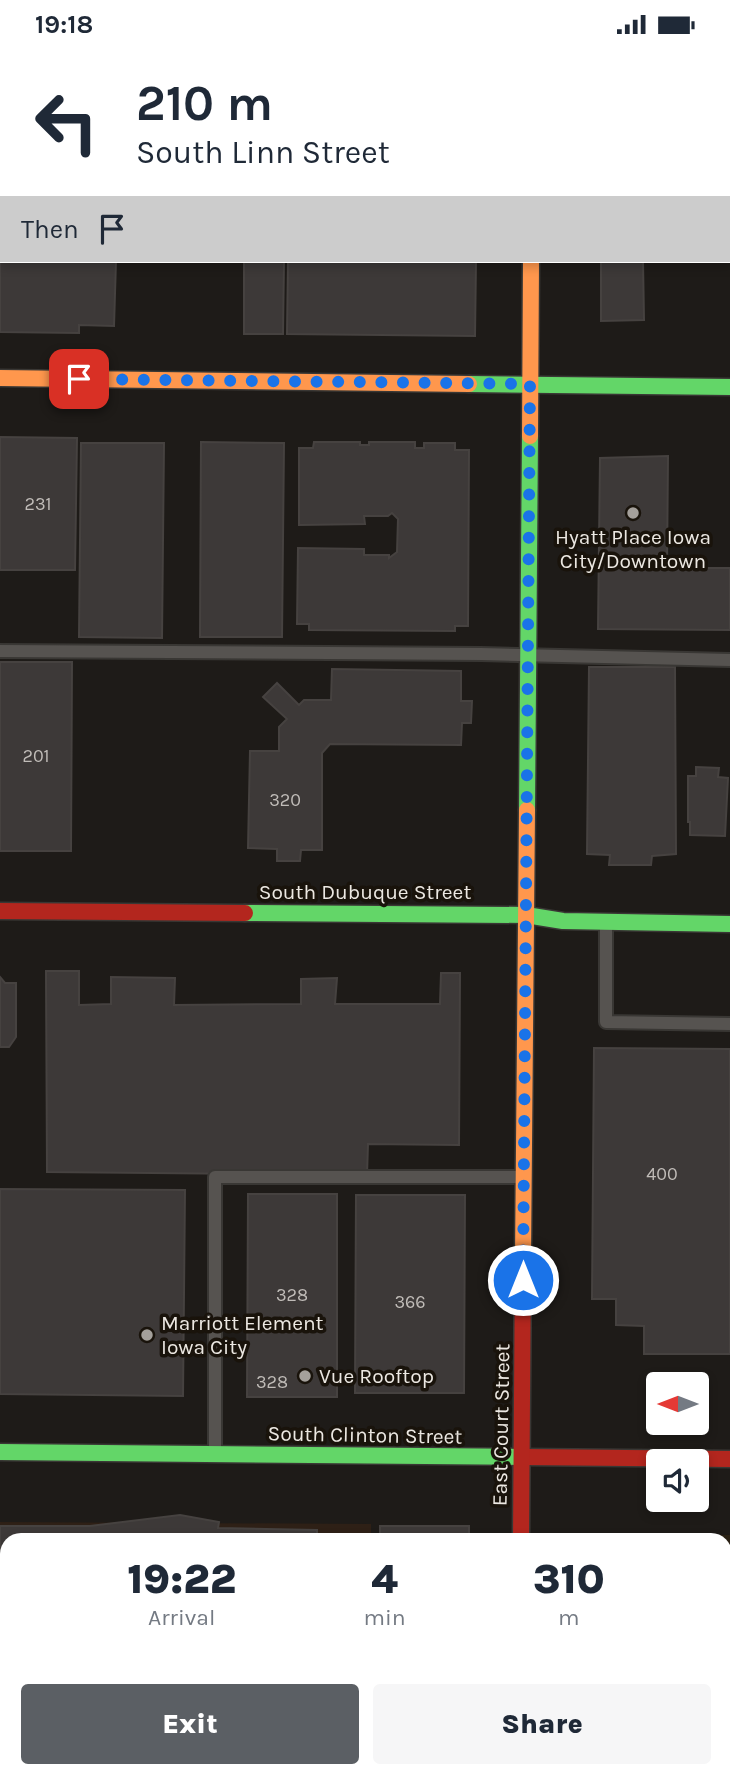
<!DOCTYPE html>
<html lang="en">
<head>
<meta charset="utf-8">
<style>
	:root { --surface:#fff; --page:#f6f6f7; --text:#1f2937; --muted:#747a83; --accent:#5b5f64 }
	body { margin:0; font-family:Karla,sans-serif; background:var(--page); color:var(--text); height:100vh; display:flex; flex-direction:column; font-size:26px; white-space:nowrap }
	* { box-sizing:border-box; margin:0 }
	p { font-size:23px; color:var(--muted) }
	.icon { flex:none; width:38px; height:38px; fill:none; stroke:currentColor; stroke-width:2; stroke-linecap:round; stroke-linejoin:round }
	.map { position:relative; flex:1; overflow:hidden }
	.sheet { position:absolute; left:0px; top:1484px; width:732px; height:245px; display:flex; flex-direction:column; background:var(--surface); border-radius:21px 21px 0 0; box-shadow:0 4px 10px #0003 }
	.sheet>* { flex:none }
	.guide { position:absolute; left:0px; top:0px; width:732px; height:214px; box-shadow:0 4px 10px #0003; background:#fff; color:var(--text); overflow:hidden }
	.needle { width:46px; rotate:270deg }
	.fabs { position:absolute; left:646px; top:1323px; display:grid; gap:14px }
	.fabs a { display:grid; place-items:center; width:63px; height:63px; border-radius:7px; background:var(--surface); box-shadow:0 4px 10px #0003; font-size:35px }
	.pin { position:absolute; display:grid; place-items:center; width:60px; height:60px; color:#fff; margin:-30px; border-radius:14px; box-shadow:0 4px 10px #0006 }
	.me { position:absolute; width:77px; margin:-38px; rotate:0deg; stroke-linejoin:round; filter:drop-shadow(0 0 5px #0008) }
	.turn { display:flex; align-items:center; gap:24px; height:147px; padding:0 21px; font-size:32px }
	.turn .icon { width:91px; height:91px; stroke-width:2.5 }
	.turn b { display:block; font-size:49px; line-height:60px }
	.then { display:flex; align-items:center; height:66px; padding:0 21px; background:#0003; gap:14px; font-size:26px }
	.eta { display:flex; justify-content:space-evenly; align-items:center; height:119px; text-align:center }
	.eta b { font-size:42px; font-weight:800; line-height:49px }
	.action { display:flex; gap:14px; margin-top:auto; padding:14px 21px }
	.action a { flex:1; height:80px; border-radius:7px; background:var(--accent); color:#fff; font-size:28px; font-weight:800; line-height:80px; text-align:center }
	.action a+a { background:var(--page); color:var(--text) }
	.status { display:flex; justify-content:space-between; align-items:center; height:49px; padding:0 35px; background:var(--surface); direction:ltr }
	.status svg { height:19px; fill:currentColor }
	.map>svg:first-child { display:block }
	.built { fill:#2b2215 }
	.education { fill:#2e2016 }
	.building { fill:#3d3938; stroke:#464240; stroke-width:2 }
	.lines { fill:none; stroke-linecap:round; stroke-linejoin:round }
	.lane-casing { stroke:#393734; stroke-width:16 }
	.fast-casing { stroke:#393734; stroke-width:19 }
	.slow-casing { stroke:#393734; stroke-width:19 }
	.jam-casing { stroke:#393734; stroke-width:19 }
	.lane { stroke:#565350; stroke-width:12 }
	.fast { stroke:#63d668; stroke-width:16 }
	.slow { stroke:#ff974d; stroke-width:16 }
	.jam { stroke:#b3261e; stroke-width:16 }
	.route { stroke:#1a73e8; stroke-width:12; stroke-dasharray:0 21.6 }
	.poi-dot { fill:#a4a09b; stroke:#19130b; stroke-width:2.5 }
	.labels { text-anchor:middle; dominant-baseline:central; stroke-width:7; stroke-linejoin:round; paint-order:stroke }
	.number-label { font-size:18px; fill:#c0bcb8 }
	.poi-label { font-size:21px; fill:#ece8e2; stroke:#19130b; text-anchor:start }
	.street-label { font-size:21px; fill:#ece8e2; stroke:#19130b }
</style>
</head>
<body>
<div class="status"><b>19:18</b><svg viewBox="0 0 49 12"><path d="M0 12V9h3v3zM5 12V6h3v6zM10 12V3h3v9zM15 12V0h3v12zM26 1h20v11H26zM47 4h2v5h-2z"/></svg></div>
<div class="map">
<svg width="730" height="1729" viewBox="0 0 730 1729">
	<rect width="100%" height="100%" fill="#1e1b18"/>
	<polygon class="built" points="566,1485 730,1486 730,1729 565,1729 565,1722 724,1722 724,1491 566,1491"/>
	<polygon class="education" points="0,1473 371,1475 371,1491 7,1491 7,1722 227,1722 220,1729 0,1729"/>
	<g class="building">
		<rect x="63" y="0" width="53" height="2"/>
		<polygon points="123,0 203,0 123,2"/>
		<polygon points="224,0 303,0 224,2"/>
		<polygon points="325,0 388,0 325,2"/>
		<polygon points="0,78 2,212 116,212 114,277 79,276 79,284 0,283"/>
		<polygon points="244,212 284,212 283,285 244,285"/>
		<polygon points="288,212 476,212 475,287 287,285"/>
		<polygon points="601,212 643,212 644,271 601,272"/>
		<polygon points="0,388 77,389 75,521 0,521"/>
		<polygon points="201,393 284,394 282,588 200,588"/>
		<polygon points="314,393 360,393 360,396 369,396 369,393 415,393 415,399 424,399 424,394 455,394 455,401 469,401 468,577 455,577 455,582 309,581 309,575 297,575 298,499 364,500 364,506 389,506 389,509 397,503 398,470 392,464 388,467 364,467 365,475 299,476 299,399 313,399"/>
		<polygon points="81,394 164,394 162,589 79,588"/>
		<polygon points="668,407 667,519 730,519 730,581 598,580 600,409"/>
		<polygon points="0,613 72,613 71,802 0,802"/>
		<polygon points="589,618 675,618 676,805 652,807 651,816 609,816 610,806 587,805"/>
		<polygon points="332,620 461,622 461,652 472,652 471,674 462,674 461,696 330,695 322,704 322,801 301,801 300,812 277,812 277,800 248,799 250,702 279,702 279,678 287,670 263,648 277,634 299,656 304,651 331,651"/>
		<polygon points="696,718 719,719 718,728 728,729 725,787 690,786 690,773 688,773 688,727 696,727"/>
		<polygon points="46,922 79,922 79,956 111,955 111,928 175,929 174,956 301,955 301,930 337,929 335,955 440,955 441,924 460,924 459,1096 368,1095 367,1126 47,1123"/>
		<polygon points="0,928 5,934 16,934 16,988 9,998 0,998"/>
		<polygon points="594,999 730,1000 730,1305 644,1305 644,1277 616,1276 616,1250 592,1250"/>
		<polygon points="0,1140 185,1141 183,1347 0,1345"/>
		<polygon points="248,1145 337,1145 337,1348 247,1348"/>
		<polygon points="356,1146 465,1146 464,1344 355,1344"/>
		<polygon points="180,1466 219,1473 218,1479 317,1481 317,1491 7,1491 7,1722 125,1722 125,1729 0,1729 0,1477 90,1477"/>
		<rect x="380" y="1477" width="89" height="14"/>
		<rect x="724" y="1589" width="6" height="104"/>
		<polygon points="276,1722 349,1722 348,1729 276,1729"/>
	</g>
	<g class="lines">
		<g class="lane-casing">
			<g id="lane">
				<polyline points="406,2 406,0"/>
				<polyline points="0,63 2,64"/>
				<polyline points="0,602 481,605 730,611"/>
				<polyline points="606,877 606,973 730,975"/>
				<polyline points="215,1401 215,1128 522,1128"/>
				<polyline points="184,1729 192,1722"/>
				<polyline points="406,1729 406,1722"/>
			</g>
		</g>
		<g class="fast-casing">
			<g id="fast">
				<polyline points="469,335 730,338"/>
				<polyline points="527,761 530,387"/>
				<polyline points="245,864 526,866 563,872 730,875"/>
				<polyline points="0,1403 524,1408"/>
				<polyline points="519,1722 519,1729"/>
			</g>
		</g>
		<g class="slow-casing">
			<g id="slow">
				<polyline points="533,1 730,0"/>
				<polyline points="0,329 469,335"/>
				<polyline points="530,387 531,212"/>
				<polyline points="523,1209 527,761"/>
			</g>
		</g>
		<g class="jam-casing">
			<g id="jam">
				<polyline points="0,862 245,864"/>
				<polyline points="524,1408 730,1410"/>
				<polyline points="521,1491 523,1209"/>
			</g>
		</g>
		<use href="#lane" class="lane"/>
		<use href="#fast" class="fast"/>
		<use href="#slow" class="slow"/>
		<use href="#jam" class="jam"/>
	</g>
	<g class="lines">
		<polyline class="route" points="79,330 530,335 523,1231"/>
	</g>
	<g class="poi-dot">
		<circle cx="633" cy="464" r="7"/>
		<circle cx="147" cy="1286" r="7"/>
		<circle cx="305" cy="1327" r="7"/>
	</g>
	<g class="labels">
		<g class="number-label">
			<text x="38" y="455">231</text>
			<text x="36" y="707">201</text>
			<text x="285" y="751">320</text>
			<text x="662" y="1125">400</text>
			<text x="292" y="1246">328</text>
			<text x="410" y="1253">366</text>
			<text x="272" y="1333">328</text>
		</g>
		<g class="poi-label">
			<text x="633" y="488" text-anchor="middle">Hyatt Place Iowa<tspan x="633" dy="24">City/Downtown</tspan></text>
			<text x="161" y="1274">Marriott Element<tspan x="161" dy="24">Iowa City</tspan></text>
			<text x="319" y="1327">Vue Rooftop</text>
		</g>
		<g class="street-label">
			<text x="365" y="843">South Dubuque Street</text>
			<text transform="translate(501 1376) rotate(-89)">East Court Street</text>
			<text transform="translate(365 1386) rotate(1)">South Clinton Street</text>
		</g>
	</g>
</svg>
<div class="fabs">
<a><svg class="needle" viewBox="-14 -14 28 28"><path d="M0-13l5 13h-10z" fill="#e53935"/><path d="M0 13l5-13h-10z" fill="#747a83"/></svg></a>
<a><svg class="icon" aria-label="sound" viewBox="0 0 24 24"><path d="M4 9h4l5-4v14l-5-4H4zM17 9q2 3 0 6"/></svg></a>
</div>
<div class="pin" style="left:79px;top:330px;background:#d93025"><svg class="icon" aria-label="arrive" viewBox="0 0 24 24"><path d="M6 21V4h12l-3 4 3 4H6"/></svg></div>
<svg class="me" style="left:523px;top:1231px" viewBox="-20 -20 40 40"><circle r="17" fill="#1a73e8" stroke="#fff" stroke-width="3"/><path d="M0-11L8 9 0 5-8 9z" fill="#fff"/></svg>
<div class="guide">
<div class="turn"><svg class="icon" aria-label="left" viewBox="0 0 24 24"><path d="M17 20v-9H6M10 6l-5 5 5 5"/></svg><div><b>210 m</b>South Linn Street</div></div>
<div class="then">Then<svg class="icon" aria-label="arrive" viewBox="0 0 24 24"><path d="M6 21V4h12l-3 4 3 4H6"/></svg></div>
</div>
<section class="sheet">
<div class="eta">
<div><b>19:22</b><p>Arrival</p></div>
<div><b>4</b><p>min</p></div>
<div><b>310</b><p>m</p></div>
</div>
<div class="action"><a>Exit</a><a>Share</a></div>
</section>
</div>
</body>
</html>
